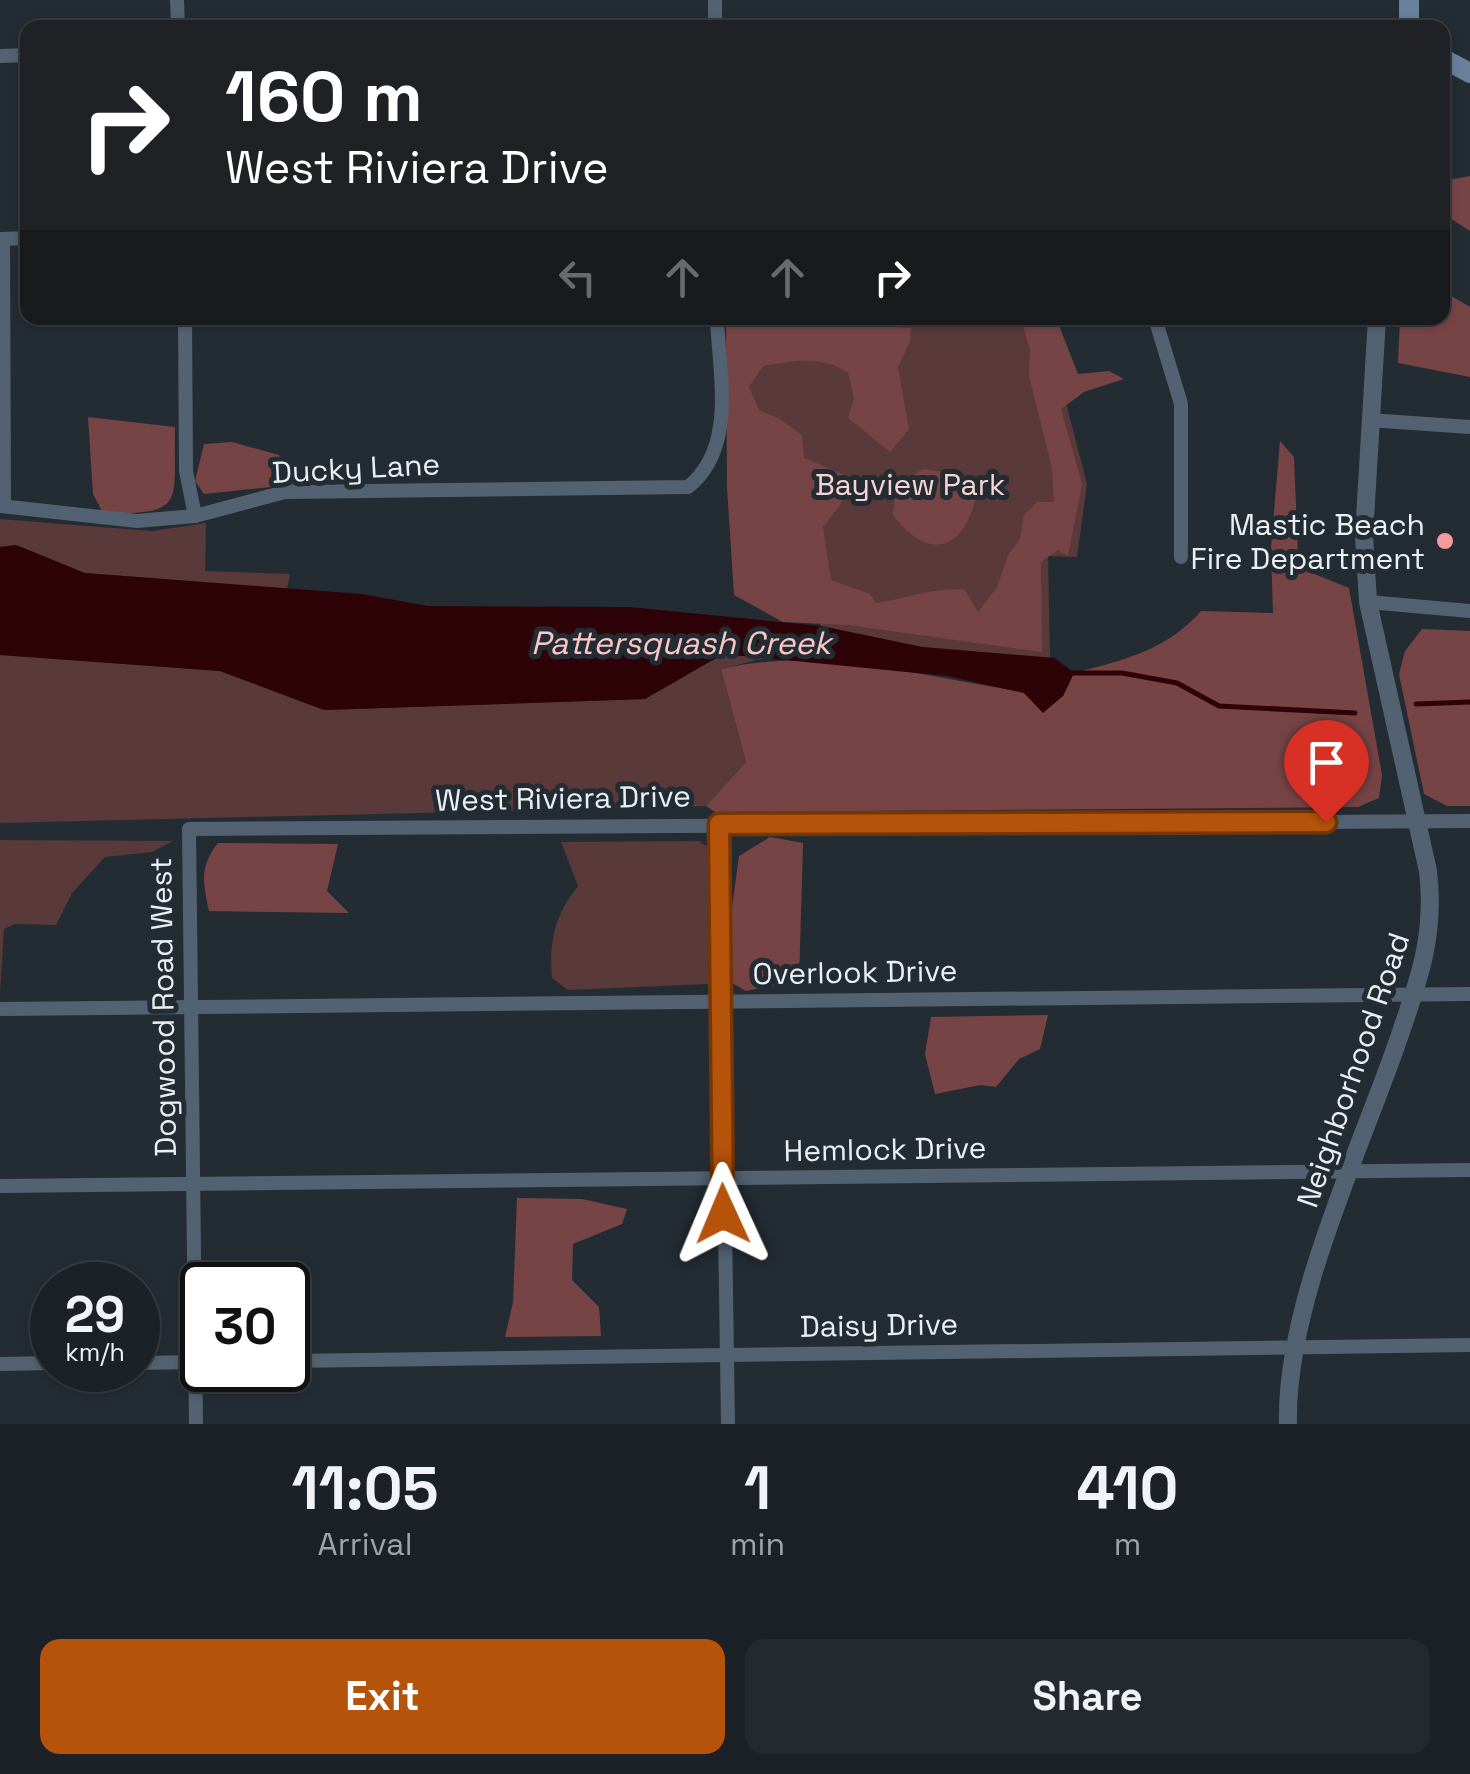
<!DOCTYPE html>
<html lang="en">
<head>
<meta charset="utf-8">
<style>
	:root { --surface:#1b2126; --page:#24292e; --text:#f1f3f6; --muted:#a0a3a7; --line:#393e43; --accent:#b45309 }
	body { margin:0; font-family:"Space Grotesk",sans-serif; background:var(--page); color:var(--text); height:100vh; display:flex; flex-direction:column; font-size:38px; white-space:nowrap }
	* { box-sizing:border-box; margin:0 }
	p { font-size:32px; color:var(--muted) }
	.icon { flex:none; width:55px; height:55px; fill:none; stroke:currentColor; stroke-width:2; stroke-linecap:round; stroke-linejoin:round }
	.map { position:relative; height:1424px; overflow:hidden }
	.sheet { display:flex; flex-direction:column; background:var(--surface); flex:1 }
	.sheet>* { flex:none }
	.top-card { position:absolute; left:20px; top:20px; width:1430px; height:305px; border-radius:20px; box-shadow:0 2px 8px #0004,0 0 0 2px var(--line); background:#202124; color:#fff; overflow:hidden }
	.speed { position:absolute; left:30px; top:1262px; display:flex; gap:20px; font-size:50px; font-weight:700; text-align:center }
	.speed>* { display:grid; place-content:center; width:130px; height:130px; border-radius:50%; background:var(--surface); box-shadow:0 2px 8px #0004,0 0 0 2px var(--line); line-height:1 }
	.speed small { font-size:25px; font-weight:400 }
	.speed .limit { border:5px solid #111; border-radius:15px; background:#fff; color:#111 }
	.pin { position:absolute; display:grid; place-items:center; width:85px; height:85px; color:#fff; margin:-102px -42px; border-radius:50% 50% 50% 0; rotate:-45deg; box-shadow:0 0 10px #0007 }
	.pin .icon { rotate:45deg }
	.me { position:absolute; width:110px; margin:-55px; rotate:359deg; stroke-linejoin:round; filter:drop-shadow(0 0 8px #0008) }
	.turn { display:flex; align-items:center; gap:35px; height:210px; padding:0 40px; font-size:45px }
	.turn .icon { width:130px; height:130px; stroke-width:2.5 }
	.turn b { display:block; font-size:70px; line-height:85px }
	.lanes { display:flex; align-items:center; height:95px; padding:0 40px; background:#0003; justify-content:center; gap:50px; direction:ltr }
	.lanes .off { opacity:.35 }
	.eta { display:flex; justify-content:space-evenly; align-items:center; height:170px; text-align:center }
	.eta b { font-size:60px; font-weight:700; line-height:70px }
	.button { display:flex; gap:20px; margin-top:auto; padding:20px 40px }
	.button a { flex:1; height:115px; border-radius:20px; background:var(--accent); color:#fff; font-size:40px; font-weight:700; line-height:115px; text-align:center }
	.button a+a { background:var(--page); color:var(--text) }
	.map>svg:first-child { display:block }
	.green { fill:#593939 }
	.forest { fill:#774446 }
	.water { fill:#2e0308 }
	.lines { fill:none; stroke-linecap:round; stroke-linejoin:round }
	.stream { stroke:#2e0308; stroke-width:5 }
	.minor { stroke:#536272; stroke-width:14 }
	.tertiary { stroke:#536272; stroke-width:18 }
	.secondary { stroke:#68809a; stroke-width:20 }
	.route-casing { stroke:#753606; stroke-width:25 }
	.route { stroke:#b45309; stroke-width:18 }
	.poi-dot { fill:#f59b9d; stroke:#242c33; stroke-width:4 }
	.labels { text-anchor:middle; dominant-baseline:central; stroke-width:10; stroke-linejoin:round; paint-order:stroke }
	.street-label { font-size:30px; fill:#eaeff4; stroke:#242c33 }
	.park-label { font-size:30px; fill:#f8d4d4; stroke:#242c33 }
	.poi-label { font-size:30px; fill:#eaeff4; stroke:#242c33; text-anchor:end }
	.water-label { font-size:32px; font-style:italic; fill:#fbc6c6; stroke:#242c33 }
</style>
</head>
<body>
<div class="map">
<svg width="1470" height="1424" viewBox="0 0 1470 1424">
	<rect width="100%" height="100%" fill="#242c33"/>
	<g class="green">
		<polygon points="902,318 1044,318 1087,484 1077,557 1048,556 1050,658 922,647 821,626 735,509 730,325 903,327"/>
		<polygon points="0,519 152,531 206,523 205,571 290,574 287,589 84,573 16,545 0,547"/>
		<polygon points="723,654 765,658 721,669 746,762 706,806 0,823 0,655 220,671 324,710 645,699"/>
		<polygon points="0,840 173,841 152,852 105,857 72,893 56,925 15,924 4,929 0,994"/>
		<path d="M699,841L708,847L709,984L568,990L552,978C549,940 555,915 578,886L561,842Z"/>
	</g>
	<g class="forest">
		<polygon points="1470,176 1470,231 1442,213 1443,181"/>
		<polygon points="1443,291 1470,307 1470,377 1398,363 1400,318 1442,318"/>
		<path d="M745,318L911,328L910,342L898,367L909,429L890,452L848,418L854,398L848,373C821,355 794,361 763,366L749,387L759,410L780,419L802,435L804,458L852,478L840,505L823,527L831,580L870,594L876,603C905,599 937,586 965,590L978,612L997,587L1008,555L1020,539L1024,515L1037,502H1054L1052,468L1029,376L1030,349L1022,323L1015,318H1056L1078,374L1109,371L1124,379L1084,392L1061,409L1082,484L1068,556L1058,550L1041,562L1042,652L848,625L783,622L734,595L727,488L726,322Z"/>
		<path d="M88,417L175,427C173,503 188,515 103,513L93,494Z"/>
		<path d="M1280,441L1294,457L1298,555L1312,573L1349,588L1382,775L1379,798L1358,807L715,812L706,806L746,762L721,669C832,642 951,687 1063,696L1074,673C1123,660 1166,651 1201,611L1273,613L1271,548Z"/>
		<polygon points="232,442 279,455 299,484 204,494 195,481 204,444"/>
		<path d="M923,469L943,472L977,491C967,548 930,565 893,515L896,485Z"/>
		<polygon points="1422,629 1470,631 1470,806 1447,806 1424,794 1399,674 1405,651"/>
		<polygon points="770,837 803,843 799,981 746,991 732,983 732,907 739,856"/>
		<path d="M218,843L338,844L327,891L349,913L209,911C203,882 199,867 218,843Z"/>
		<polygon points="1048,1015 1040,1049 1019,1059 996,1087 980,1085 935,1094 925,1054 931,1017"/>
		<polygon points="517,1198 582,1199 627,1209 622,1224 573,1244 572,1280 599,1307 601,1336 505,1337 513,1302"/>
	</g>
	<polygon class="water" points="16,545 85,573 362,594 428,606 630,607 821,626 922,647 1055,658 1074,673 1063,696 1043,713 1024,693 947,676 723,654 645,699 324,710 220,671 0,655 0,547"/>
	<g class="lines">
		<g class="stream">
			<polyline points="1070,673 1122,673 1177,683 1219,706 1355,713"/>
			<polyline points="1416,704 1470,702"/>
		</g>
		<g class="minor">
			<polyline points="177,0 178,28"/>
			<polyline points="715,0 715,28"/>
			<polyline points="0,56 28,55"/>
			<polyline points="0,239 28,238"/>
			<polyline points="3,239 4,506"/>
			<polyline points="185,318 186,471 195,516"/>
			<polyline points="1155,318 1181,404 1181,557"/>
			<polyline points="1369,420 1470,427"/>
			<path d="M0,506L137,521L195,516L285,492L688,487C737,448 719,374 717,318"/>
			<polyline points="1368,602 1470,611"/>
			<polyline points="719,824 728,1424"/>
			<polyline points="0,1009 1470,994"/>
			<polyline points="0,1186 1470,1170"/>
			<polyline points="288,1361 1470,1345"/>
			<polyline points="138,1363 202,1362"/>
			<polyline points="0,1364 52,1363"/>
			<polyline points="196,1424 189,829 1470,821"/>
		</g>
		<path class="tertiary" d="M1288,1424C1285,1309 1356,1159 1395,1049C1417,985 1436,939 1428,871L1368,602L1364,535L1377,318"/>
		<g class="secondary">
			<polyline points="1409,28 1409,0"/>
			<polyline points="1442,58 1470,73"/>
		</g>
	</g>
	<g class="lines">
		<g class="route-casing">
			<polyline id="route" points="723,1214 719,824 1326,822"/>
		</g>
		<use href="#route" class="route"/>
	</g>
	<circle class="poi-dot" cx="1445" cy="541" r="10"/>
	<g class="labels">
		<g class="street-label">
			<text transform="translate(356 468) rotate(-3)">Ducky Lane</text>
			<text transform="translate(563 798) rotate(-1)">West Riviera Drive</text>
			<text transform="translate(855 972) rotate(-1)">Overlook Drive</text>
			<text transform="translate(163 1007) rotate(-91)">Dogwood Road West</text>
			<text transform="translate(1353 1070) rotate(-71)">Neighborhood Road</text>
			<text transform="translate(885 1149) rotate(-1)">Hemlock Drive</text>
			<text transform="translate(879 1325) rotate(-1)">Daisy Drive</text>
		</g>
		<g class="park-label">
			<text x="910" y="484">Bayview Park</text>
		</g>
		<g class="poi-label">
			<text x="1425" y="524">Mastic Beach<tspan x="1425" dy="34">Fire Department</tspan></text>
		</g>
		<g class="water-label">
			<text x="681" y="643">Pattersquash Creek</text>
		</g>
	</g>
</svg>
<div class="speed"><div>29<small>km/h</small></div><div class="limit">30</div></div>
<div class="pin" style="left:1326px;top:822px;background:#d93025"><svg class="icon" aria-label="arrive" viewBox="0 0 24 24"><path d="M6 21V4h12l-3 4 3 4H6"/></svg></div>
<svg class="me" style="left:723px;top:1214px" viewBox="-20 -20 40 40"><path d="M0-17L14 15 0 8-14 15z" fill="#b45309" stroke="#fff" stroke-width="4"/></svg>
<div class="top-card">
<div class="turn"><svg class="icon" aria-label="right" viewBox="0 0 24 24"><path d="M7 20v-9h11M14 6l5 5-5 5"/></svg><div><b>160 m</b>West Riviera Drive</div></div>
<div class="lanes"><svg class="icon off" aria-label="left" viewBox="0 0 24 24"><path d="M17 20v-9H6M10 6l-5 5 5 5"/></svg><svg class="icon off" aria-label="ahead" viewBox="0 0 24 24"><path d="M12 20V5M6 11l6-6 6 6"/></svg><svg class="icon off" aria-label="ahead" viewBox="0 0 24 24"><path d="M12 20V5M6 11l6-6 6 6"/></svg><svg class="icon" aria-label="right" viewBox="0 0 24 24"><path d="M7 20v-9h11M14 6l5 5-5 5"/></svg></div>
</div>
</div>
<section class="sheet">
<div class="eta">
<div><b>11:05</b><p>Arrival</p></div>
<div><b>1</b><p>min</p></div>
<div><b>410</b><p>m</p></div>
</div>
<div class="button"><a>Exit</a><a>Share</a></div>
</section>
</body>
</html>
